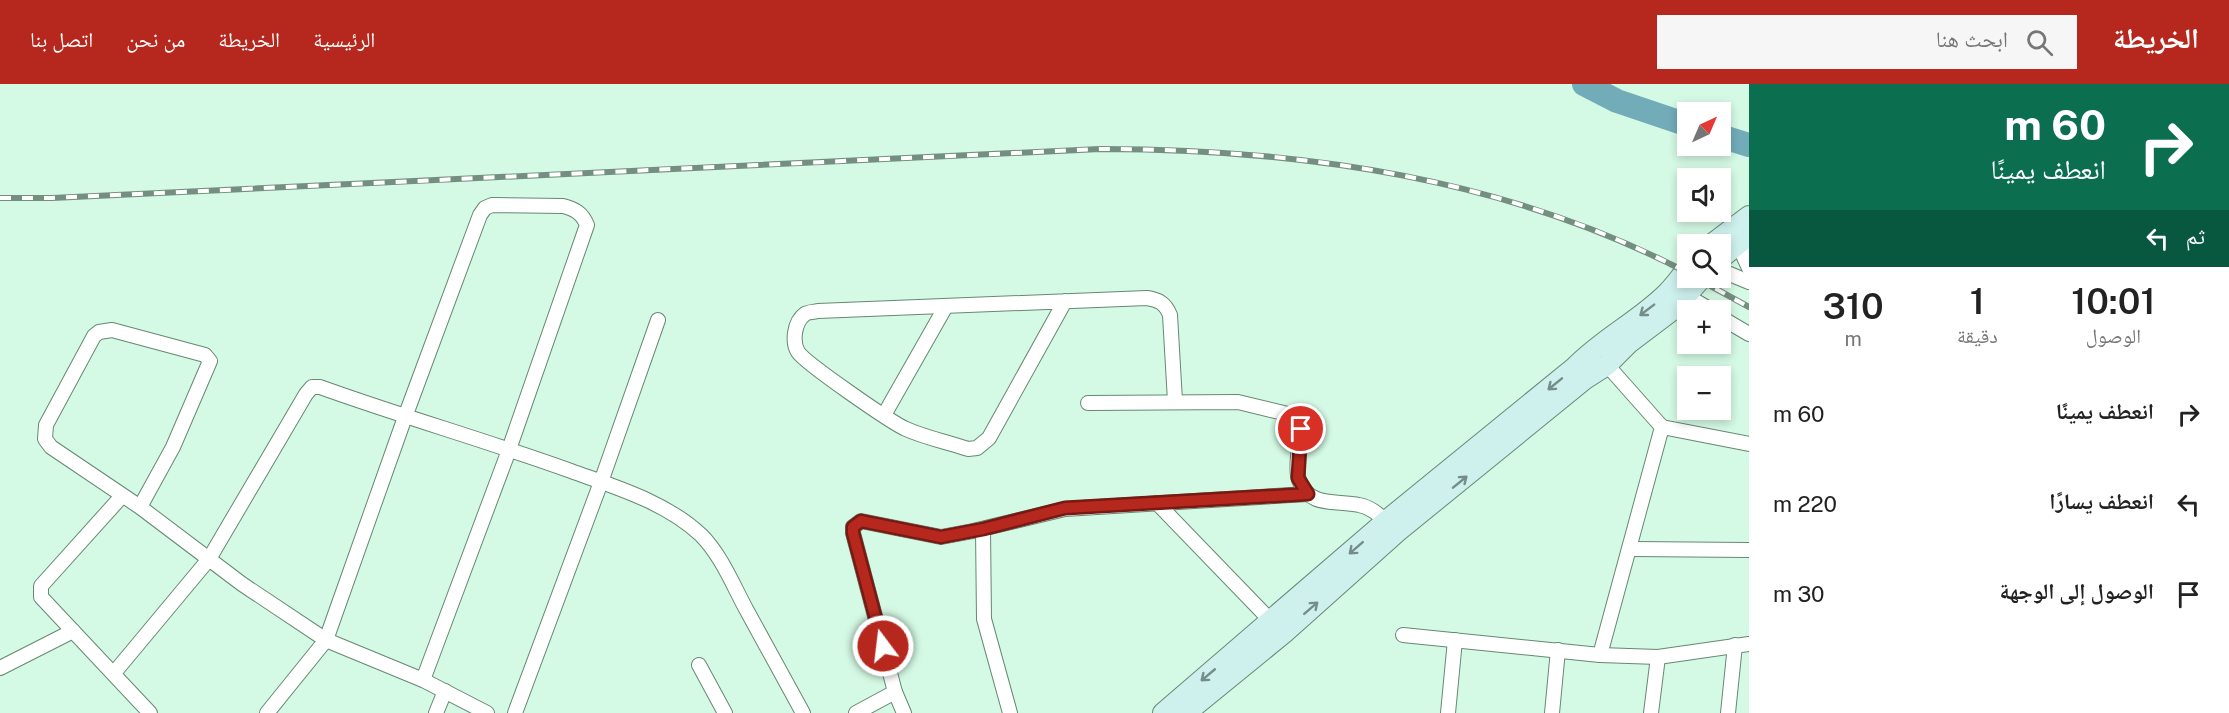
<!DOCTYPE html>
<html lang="ar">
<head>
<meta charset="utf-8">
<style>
	:root { --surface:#fff; --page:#f6f6f6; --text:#222; --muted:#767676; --accent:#b6281d }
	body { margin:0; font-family:"Public Sans","Noto Naskh Arabic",sans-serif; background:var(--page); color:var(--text); direction:rtl; height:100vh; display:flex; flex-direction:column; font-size:22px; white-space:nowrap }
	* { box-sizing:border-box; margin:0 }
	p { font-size:20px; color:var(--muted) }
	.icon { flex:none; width:33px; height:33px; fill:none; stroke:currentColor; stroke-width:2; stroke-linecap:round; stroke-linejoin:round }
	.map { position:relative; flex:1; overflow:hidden; direction:ltr }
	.panel { display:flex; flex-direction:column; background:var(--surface); width:480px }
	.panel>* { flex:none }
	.top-card { background:#0b6e4f; color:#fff; overflow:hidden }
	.needle { width:39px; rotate:44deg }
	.fabs { position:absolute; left:1677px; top:18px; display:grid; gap:12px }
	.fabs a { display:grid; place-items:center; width:54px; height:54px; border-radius:0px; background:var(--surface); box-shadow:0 3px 9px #0003; font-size:30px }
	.pin { position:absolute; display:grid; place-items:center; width:51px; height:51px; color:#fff; margin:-26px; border:3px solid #fff; border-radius:50%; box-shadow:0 2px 6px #0007 }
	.me { position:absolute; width:66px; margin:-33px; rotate:345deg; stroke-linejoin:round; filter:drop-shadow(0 0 4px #0008) }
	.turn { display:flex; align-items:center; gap:21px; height:126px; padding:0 24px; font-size:27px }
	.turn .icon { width:78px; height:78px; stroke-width:2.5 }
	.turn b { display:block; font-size:42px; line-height:51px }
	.then { display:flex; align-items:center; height:57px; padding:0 24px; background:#0003; gap:12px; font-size:22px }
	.eta { display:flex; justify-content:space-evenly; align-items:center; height:102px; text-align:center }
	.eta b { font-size:36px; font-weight:600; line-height:42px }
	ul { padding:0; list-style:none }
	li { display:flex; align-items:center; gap:18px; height:90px; padding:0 24px }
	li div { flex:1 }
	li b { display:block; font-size:22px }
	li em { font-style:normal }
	header { display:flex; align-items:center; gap:36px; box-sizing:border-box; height:84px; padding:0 30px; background:var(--accent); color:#fff }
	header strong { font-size:28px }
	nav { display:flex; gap:33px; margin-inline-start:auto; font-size:21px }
	.search { width:420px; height:54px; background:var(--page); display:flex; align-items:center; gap:15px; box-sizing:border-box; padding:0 21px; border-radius:0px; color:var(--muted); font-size:22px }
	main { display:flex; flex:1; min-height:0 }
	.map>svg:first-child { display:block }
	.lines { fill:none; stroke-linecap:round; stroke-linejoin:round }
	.river { stroke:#71acb8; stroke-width:24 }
	.minor-casing { stroke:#668875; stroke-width:16 }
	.secondary-casing { stroke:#668875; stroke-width:22 }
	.minor { stroke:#fff; stroke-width:14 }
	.secondary { stroke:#cef1ee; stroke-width:20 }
	.rail-casing { stroke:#748e80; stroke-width:6 }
	.rail { stroke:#fff; stroke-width:4; stroke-dasharray:11; stroke-linecap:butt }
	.oneway { stroke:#748d88 }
	.route-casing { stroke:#761a13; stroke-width:15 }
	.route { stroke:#b6281d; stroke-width:10 }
</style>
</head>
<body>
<header>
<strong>الخريطة</strong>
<div class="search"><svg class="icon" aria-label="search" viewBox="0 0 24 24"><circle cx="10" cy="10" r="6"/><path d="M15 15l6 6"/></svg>ابحث هنا</div>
<nav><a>الرئيسية</a><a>الخريطة</a><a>من نحن</a><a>اتصل بنا</a></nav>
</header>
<main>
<section class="panel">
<div class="top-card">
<div class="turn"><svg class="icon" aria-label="right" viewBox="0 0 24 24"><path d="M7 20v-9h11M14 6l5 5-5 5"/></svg><div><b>60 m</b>انعطف يمينًا</div></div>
<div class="then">ثم<svg class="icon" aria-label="left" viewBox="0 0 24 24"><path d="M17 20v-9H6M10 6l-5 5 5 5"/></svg></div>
</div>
<div class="eta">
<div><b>10:01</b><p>الوصول</p></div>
<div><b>1</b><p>دقيقة</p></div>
<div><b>310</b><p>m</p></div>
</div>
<ul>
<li><svg class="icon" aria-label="right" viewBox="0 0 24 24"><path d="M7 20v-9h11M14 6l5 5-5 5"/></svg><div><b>انعطف يمينًا</b></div><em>60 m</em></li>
<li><svg class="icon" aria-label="left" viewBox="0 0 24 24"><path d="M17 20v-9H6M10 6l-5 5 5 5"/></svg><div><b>انعطف يسارًا</b></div><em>220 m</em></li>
<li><svg class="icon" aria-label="arrive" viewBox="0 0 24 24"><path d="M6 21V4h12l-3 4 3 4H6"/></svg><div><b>الوصول إلى الوجهة</b></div><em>30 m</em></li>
</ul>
</section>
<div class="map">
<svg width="1749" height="629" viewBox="0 0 1749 629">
	<rect width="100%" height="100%" fill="#d4f9e4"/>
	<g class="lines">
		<g class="river">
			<polyline points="1584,0 1617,17 1688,41"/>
			<polyline points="1720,52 1749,61"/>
		</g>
		<g class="minor-casing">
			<g id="minor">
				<polyline points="1743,156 1742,169 1749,184"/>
				<polyline points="1720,186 1749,198"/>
				<polyline points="1687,212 1711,226"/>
				<path d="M1065,217L989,354L977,364L968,365C948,358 926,354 906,345C892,339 805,279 798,268C792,258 794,238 805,230C808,228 814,228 818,227L1147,214C1159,216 1165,219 1170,231L1175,317"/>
				<polyline points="1720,233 1749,250"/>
				<path d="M1088,319L1238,318L1292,331L1298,337L1301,345C1300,358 1295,384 1299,396C1309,424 1336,416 1359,421C1370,423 1378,430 1386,437"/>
				<polyline points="884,331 946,222"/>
				<polyline points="1662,343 1749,360"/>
				<polyline points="122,412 41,502 41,513 150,629"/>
				<polyline points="1157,419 1271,537"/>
				<polyline points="140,423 173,363 210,277 205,271 112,246 99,248 94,252 46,341 45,355 51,363 140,423 242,500 326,556 423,596 487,629"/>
				<polyline points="983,445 984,535 1010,629"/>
				<polyline points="1631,465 1749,466"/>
				<polyline points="1403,551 1600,571 1658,573 1749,560"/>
				<polyline points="1600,571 1662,343 1607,281"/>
				<polyline points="699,581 725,629"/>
				<polyline points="0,584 73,547"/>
				<path d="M114,589L209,475L306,310L312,303H320C403,333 488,357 571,387C615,403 666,418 701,451C721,471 733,501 746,525C765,560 784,594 803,629"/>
				<path d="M267,629L326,556L405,333L480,131L485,124L492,121L563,122C575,125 582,129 587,141L506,374L423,596"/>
				<polyline points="436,629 445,607"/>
				<polyline points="515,629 601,398 658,236"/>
				<polyline points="856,629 895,608"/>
				<polyline points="904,629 895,608 853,449 853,443 861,437 941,453 973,447 1065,425 1308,410"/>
				<polyline points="1448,629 1455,556"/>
				<polyline points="1552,629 1558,566"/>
				<polyline points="1651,629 1658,573"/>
				<polyline points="1728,629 1735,561"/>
			</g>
		</g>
		<g class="secondary-casing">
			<g id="secondary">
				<polyline points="1712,160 1749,132"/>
				<polyline points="1720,175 1749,151"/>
				<path d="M1163,629L1386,437L1575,283C1603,254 1639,237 1667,209C1675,201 1681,192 1688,184"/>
				<polyline points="1186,629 1284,549 1397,448 1585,295 1607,281 1629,259 1674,225 1702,194"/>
			</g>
		</g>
		<use href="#minor" class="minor"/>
		<use href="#secondary" class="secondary"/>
		<g class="rail-casing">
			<g id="rail">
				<path d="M0,114H52L1100,65C1302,65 1507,94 1688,189"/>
				<polyline points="1696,194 1749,223"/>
			</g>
		</g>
		<use href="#rail" class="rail"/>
	</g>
	<defs><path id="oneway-shaft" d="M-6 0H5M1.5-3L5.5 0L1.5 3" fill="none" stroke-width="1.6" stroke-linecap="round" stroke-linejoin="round" transform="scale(1.5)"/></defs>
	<g class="oneway">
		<use href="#oneway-shaft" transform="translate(1647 226) rotate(143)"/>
		<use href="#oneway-shaft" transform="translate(1555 300) rotate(141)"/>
		<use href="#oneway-shaft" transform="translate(1460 398) rotate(-39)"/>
		<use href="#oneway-shaft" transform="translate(1356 464) rotate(139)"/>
		<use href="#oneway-shaft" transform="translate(1311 524) rotate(-41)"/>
		<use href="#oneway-shaft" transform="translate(1208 591) rotate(140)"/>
	</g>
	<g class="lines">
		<g class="route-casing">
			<polyline id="route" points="883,562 853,449 853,443 861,437 941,453 983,445 1065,424 1308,410 1298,394 1301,345"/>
		</g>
		<use href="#route" class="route"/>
	</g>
</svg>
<div class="fabs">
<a><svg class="needle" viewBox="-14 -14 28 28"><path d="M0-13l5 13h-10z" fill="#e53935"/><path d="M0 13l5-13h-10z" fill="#767676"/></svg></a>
<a><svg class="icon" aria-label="sound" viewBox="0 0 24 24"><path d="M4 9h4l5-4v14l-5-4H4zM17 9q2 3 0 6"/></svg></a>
<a><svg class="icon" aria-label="search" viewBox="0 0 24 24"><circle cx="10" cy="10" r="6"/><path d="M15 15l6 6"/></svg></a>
<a>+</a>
<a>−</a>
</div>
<div class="pin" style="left:1301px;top:345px;background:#d93025"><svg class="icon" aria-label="arrive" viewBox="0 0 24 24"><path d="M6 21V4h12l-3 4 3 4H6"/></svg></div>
<svg class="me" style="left:883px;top:562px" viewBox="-20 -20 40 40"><circle r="17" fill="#b6281d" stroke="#fff" stroke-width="3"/><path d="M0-11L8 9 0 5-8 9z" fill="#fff"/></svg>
</div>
</main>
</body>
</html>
